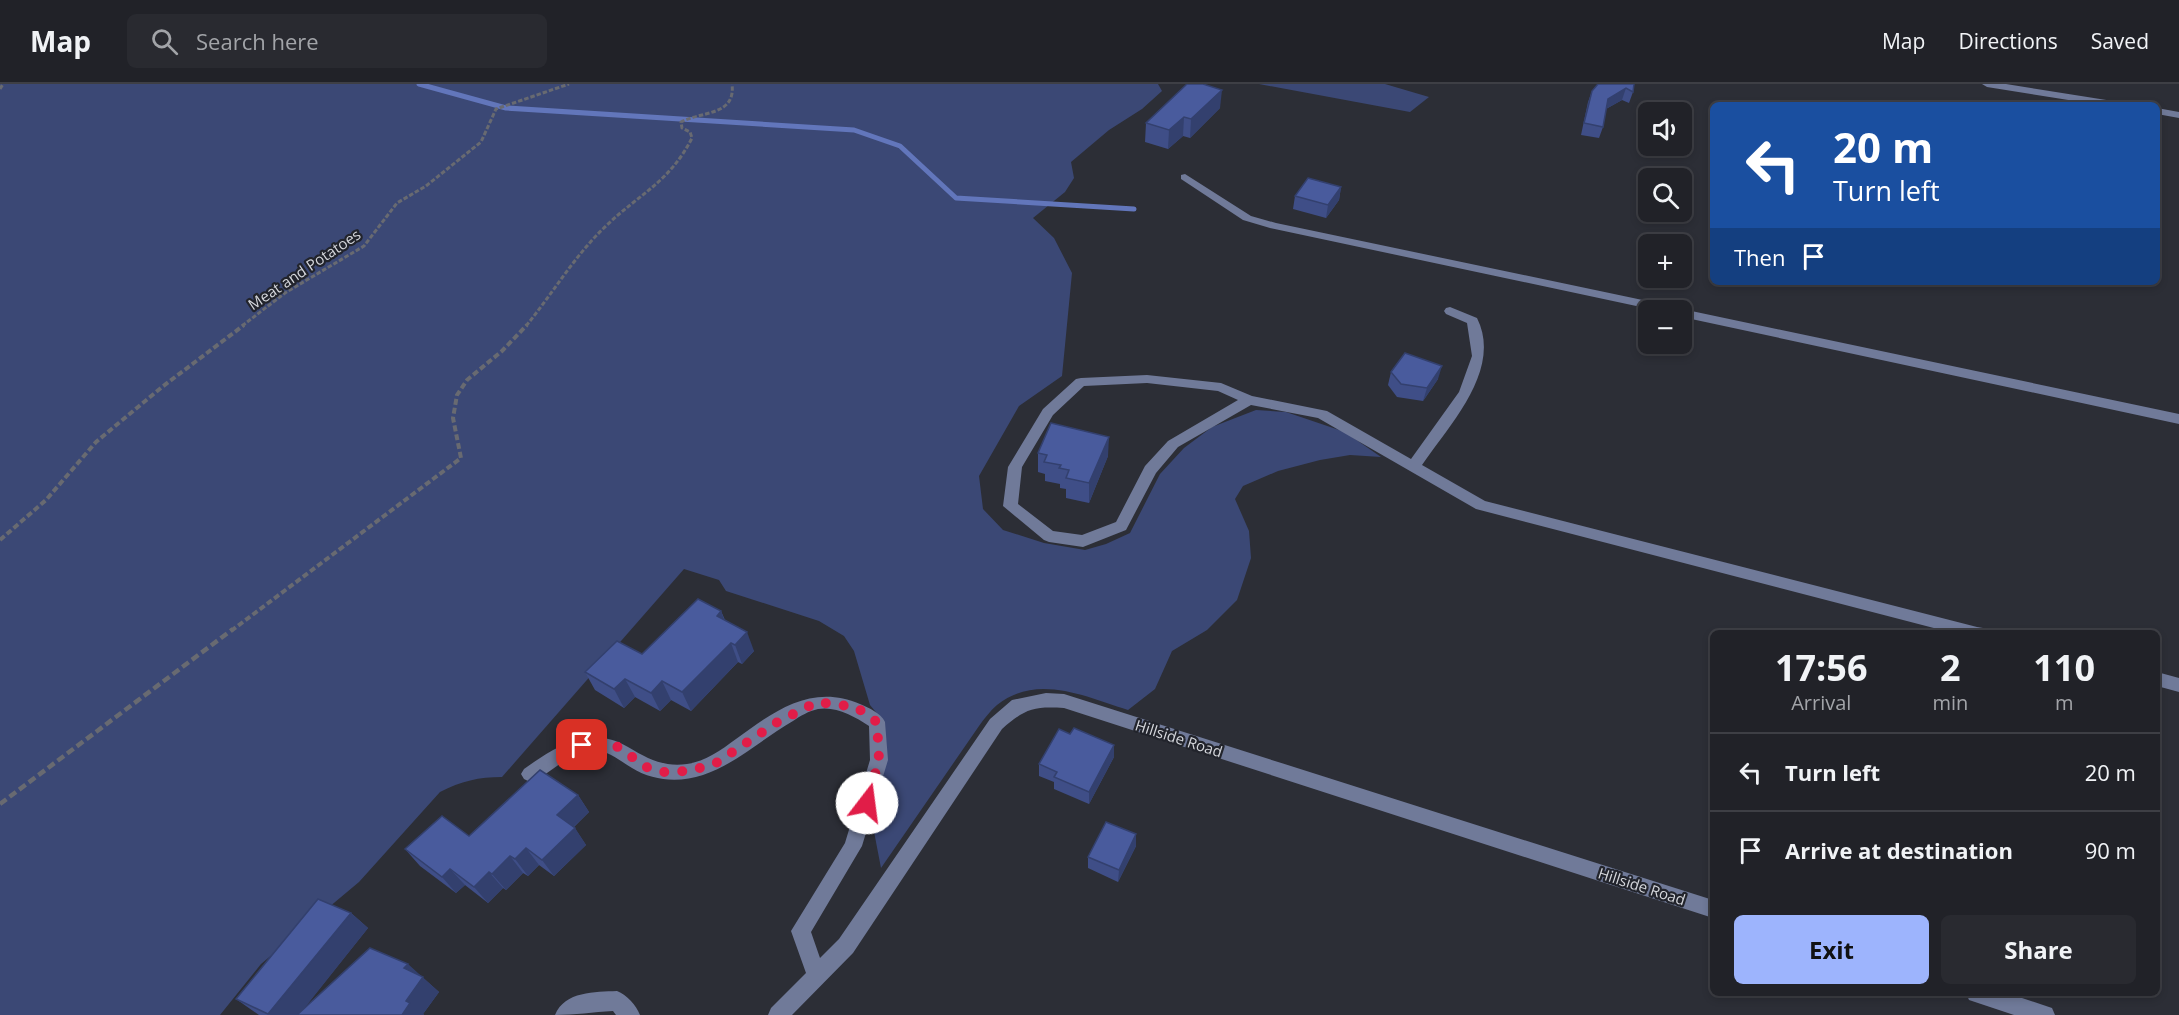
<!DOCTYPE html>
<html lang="en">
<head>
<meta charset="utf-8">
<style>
	:root { --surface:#212228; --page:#292a30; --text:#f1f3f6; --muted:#a2a4a8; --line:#3e3f45; --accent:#9db4fd }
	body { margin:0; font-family:"Open Sans",sans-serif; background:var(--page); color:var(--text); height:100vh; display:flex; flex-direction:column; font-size:22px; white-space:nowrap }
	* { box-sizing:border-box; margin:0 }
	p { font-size:20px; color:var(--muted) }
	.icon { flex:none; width:33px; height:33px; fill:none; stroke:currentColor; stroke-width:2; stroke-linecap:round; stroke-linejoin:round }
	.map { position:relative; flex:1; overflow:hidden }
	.panel { position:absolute; left:1710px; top:546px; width:450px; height:366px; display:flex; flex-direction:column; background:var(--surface); border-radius:9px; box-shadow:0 3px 9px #0003,0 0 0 2px var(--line) }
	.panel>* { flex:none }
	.top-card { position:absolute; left:1710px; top:18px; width:450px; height:183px; border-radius:9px; box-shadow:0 3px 9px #0003,0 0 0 2px var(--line); background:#1a4fa0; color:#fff; overflow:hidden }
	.fabs { position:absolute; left:1638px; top:18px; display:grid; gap:12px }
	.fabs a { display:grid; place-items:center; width:54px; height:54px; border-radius:9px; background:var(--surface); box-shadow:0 3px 9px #0003,0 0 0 2px var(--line); font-size:30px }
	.pin { position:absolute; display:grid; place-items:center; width:51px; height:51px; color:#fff; margin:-26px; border-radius:12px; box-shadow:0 3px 9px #0006 }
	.me { position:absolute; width:66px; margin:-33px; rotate:15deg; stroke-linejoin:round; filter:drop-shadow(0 0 4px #0008) }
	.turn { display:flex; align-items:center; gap:21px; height:126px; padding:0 24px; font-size:27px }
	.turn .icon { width:78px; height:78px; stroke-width:2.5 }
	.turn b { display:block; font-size:42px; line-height:51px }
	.then { display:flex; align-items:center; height:57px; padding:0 24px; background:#0003; gap:12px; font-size:22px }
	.eta { display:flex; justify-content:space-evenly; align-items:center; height:102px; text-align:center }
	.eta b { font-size:36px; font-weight:700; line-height:42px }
	.primary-button { display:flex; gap:12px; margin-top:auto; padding:12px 24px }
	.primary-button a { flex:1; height:69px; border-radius:9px; background:var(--accent); color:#111; font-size:24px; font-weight:700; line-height:69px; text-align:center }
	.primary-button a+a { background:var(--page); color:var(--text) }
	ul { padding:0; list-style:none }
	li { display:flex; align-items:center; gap:18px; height:78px; padding:0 24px; border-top:2px solid var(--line) }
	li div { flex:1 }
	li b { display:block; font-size:22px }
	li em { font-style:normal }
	header { display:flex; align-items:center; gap:36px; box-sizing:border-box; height:84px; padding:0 30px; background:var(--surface); border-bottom:2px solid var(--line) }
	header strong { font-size:28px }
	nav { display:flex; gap:33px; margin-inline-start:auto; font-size:21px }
	.search { width:420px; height:54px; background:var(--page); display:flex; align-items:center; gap:15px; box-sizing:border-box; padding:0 21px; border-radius:9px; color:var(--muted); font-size:22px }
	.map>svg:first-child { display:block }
	.green { fill:#3b4875 }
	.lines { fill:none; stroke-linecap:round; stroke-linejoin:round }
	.stream { stroke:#6276bb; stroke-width:5 }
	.path-far2 { stroke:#686a71; stroke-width:3; stroke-dasharray:4.5 2; stroke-linecap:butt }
	.path-far1 { stroke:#686a71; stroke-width:4; stroke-dasharray:6 3; stroke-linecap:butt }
	.path { stroke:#686a71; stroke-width:4.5; stroke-dasharray:8 4; stroke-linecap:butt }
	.minor { fill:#707a99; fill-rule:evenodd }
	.wall { fill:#3f4e87 }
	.shaded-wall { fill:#33406e }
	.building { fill:#495b9d; stroke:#33406e; stroke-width:1.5 }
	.route { stroke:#e11d48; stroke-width:10; stroke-dasharray:0 18 }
	.labels { text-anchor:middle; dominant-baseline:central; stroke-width:4.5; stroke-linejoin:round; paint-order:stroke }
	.street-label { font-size:15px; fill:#d5d7dc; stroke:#22242c }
</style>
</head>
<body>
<header>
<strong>Map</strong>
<div class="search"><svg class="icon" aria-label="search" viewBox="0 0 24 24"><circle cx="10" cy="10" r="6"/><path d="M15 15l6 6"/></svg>Search here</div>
<nav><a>Map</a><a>Directions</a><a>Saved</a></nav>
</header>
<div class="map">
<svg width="2179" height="931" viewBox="0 0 2179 931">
	<rect width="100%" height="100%" fill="#2c2e36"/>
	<g class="green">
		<path d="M0,0H1158L1162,7L1142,25L1109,46L1071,78L1074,94L1065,108L1033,134L1054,154L1072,189L1062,292L1019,322L979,392L983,425L1003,446L1044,459L1085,466L1106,460L1130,449L1160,390L1184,364L1212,343L1256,326L1286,328L1345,348L1381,373L1350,371L1320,376L1278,387L1243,402L1235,415L1249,447L1251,474L1237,516L1207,546L1172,567L1155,605L1128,626C1086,613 1037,589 997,621C990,627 984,635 979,642L881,784L871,732L886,677L884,638L870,621L854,567L844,552L819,537L726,507L719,496L684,485L502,693C479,693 461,697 440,708L359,798L261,880L220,931H0Z"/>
		<polygon points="1259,0 1385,0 1429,13 1410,28"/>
	</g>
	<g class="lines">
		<polyline class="stream" points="419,0 506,24 854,46 900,62 956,114 1134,125"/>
		<g class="path-far2">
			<polyline points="0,5 3,0"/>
			<polyline points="242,242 285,209 364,162 397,119 426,102 481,58 496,25 569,0"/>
			<path d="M526,242C553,209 575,171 606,142C640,109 669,99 692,54L690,48L682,44L681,38C702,27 736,32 732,0"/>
		</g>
		<g class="path-far1">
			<polyline points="0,456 46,416 96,358 162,303 244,241"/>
			<polyline points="231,547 461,374 453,334 457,311 467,296 502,267 527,241"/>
		</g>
		<polyline class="path" points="0,720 233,545"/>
		<g class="minor">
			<polygon points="1982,0 2006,0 2119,18 2124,21 2100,21 1987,3"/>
			<polygon points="2157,24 2179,28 2179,34 2157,30"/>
			<polygon points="1185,90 1251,132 1276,139 1671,222 1677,226 1655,226 1270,144 1243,136 1181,95 1181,91"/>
			<path d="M1450,223L1477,234C1503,286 1449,341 1422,381L1485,417L1977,543L1983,544L1985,549H1953L1476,425L1318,334L1251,321L1178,363L1156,389L1126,446L1083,463L1049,458L1044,456L1003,422L1008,383L1043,325L1076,295L1081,294L1147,291L1221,299L1252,312L1327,327L1411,375L1459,308L1472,272L1467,239L1446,230L1444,227L1446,224ZM1147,299L1218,307L1238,316L1168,357L1145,382L1116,438L1082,451L1053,447L1018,420L1022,383L1053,331L1084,302Z"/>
			<polygon points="1682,225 2179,330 2179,340 1682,233 1682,226 1677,226"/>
			<polygon points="2157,588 2179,594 2179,608 2157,602"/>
			<path d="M1046,609L1064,610L1713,816V834L1064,624C1033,622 1025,625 1002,645L853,869L792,931H768L771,924L806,889L791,847L845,759L870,676L869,642C854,632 836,622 818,625C809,627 800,632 793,637C763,654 736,680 703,691C679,699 653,697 632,684C618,676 608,665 591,667C566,669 552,690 530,698L524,695L521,690L524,685C555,663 590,640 628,663C648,675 663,683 687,680C706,677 721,666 736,655C774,627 812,599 860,620C869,624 881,629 885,638L888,676L862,762L811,848L820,874L839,855L990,635L1012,616Z"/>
			<path d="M617,907C627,911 636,921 640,931H616L613,927C593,928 575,931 555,931C565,907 595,908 617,907Z"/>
			<polygon points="1966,909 2007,909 2052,924 2055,931 2014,931 1969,916"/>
		</g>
	</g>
	<g class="wall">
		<polygon points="1634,0 1633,8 1629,19 1622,16 1606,25 1603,43 1599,54 1581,51 1588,18 1592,7"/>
		<polygon points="1220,24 1190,54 1183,52 1168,65 1145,58 1146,39"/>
		<polygon points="1341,103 1339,116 1326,134 1293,125 1295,112"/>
		<polygon points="1391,288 1438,295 1423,317 1397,313 1388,301"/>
		<polygon points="1038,369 1108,372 1089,419 1066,414 1066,405 1060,404 1060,400 1045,397 1045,390 1038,388"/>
		<polygon points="721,527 725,536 754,567 742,580 738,578 691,627 671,616 660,627 635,613 624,624 595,606 585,588 642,570"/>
		<polygon points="1114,673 1089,720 1054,705 1054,698 1039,692 1039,680"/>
		<polygon points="578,711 589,728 574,743 586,761 554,792 539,781 528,792 523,789 506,806 503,804 488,819 465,801 456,809 420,782 405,765 469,752"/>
		<polygon points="1136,750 1136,762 1118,798 1088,784 1088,773"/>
		<polygon points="351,829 368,844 304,924 421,892 439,908 423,930 424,931 259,931 236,915"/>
	</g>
	<g class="shaded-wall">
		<polygon points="1626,4 1622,16 1604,26 1608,15"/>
		<polygon points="1222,6 1220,24 1190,54 1191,35"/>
		<polygon points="1184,33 1183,52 1168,65 1169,46"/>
		<polygon points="1341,103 1339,116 1326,134 1328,121"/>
		<polygon points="1442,282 1438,295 1423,317 1427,304"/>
		<polygon points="1109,353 1108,372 1089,419 1089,399"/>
		<polygon points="721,527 728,546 717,532"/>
		<polygon points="747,548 754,567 742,580 735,561"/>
		<polygon points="731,559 738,578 691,627 682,608"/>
		<polygon points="625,595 635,613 624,624 614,605"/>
		<polygon points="662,597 671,616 660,627 651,609"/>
		<polygon points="1114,661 1114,673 1089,720 1089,708"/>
		<polygon points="578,711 589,728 568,748 557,731"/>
		<polygon points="575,744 586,761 554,792 542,776"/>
		<polygon points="1136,750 1136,762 1118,798 1119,786"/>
		<polygon points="526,764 539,781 528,792 515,775"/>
		<polygon points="510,772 523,789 506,806 492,790"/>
		<polygon points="450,785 465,801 456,809 442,793"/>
		<polygon points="489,788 503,804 488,819 474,803"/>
		<polygon points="351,829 368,844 299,931 270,931 268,930"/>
		<polygon points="408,880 439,908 423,930 424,931 402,931 406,917 404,884"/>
	</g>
	<g class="building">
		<polygon points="1187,0 1203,0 1222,6 1191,35 1184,33 1169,46 1146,39"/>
		<polygon points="1598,0 1634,0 1633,8 1626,4 1608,15 1603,43 1584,39 1592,7"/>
		<polygon points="1308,94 1341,103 1328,121 1295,112"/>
		<polygon points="1405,269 1442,282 1427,304 1401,300 1391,288"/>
		<polygon points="1051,339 1109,353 1089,399 1066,394 1069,386 1059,384 1061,381 1044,378 1047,371 1038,369"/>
		<polygon points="698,515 721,527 717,532 747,548 735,561 731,559 682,608 662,597 651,609 625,595 614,605 585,588 617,557 642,570"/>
		<polygon points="1074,644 1114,661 1089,708 1054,693 1057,688 1039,680 1059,645 1070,650"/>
		<polygon points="540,686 578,711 557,731 575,744 542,776 526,764 515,775 510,772 492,790 489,788 474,803 450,785 442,793 405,765 442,732 469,752"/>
		<polygon points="1106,738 1136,750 1119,786 1088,773"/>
		<polygon points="318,815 351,829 268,930 236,915"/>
		<polygon points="370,864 408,880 404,884 423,893 406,917 410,919 402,931 297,931"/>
	</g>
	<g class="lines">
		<polyline class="route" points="582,661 602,659 618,663 646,683 663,688 690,687 716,679 776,639 817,618 856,623 877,638 879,676 867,719"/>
	</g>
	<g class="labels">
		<g class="street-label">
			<text transform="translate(304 185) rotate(-34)">Meat and Potatoes</text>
			<text transform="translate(1179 654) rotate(18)">Hillside Road</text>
			<text transform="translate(1642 802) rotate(18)">Hillside Road</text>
		</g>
	</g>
</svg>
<div class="fabs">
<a><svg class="icon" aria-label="sound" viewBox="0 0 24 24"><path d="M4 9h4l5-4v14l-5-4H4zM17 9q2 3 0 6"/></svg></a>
<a><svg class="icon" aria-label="search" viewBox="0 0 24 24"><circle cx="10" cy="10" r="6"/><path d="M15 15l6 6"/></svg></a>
<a>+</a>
<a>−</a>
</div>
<div class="pin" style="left:582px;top:661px;background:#d93025"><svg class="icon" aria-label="arrive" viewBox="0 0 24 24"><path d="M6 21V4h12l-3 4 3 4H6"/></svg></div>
<svg class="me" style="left:867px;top:719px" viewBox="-20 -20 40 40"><circle r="19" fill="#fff"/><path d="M0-13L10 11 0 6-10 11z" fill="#e11d48"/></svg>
<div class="top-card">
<div class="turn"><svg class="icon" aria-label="left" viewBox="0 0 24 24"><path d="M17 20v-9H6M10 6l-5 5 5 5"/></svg><div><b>20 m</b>Turn left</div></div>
<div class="then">Then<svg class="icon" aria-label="arrive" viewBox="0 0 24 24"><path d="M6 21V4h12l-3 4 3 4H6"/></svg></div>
</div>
<section class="panel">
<div class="eta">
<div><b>17:56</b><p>Arrival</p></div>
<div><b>2</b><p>min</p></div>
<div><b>110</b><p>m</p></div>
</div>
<ul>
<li><svg class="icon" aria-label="left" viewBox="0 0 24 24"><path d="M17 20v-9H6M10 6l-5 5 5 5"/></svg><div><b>Turn left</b></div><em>20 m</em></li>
<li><svg class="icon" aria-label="arrive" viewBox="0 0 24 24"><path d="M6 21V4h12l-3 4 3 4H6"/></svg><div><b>Arrive at destination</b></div><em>90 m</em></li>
</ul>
<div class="primary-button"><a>Exit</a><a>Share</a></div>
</section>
</div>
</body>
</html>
